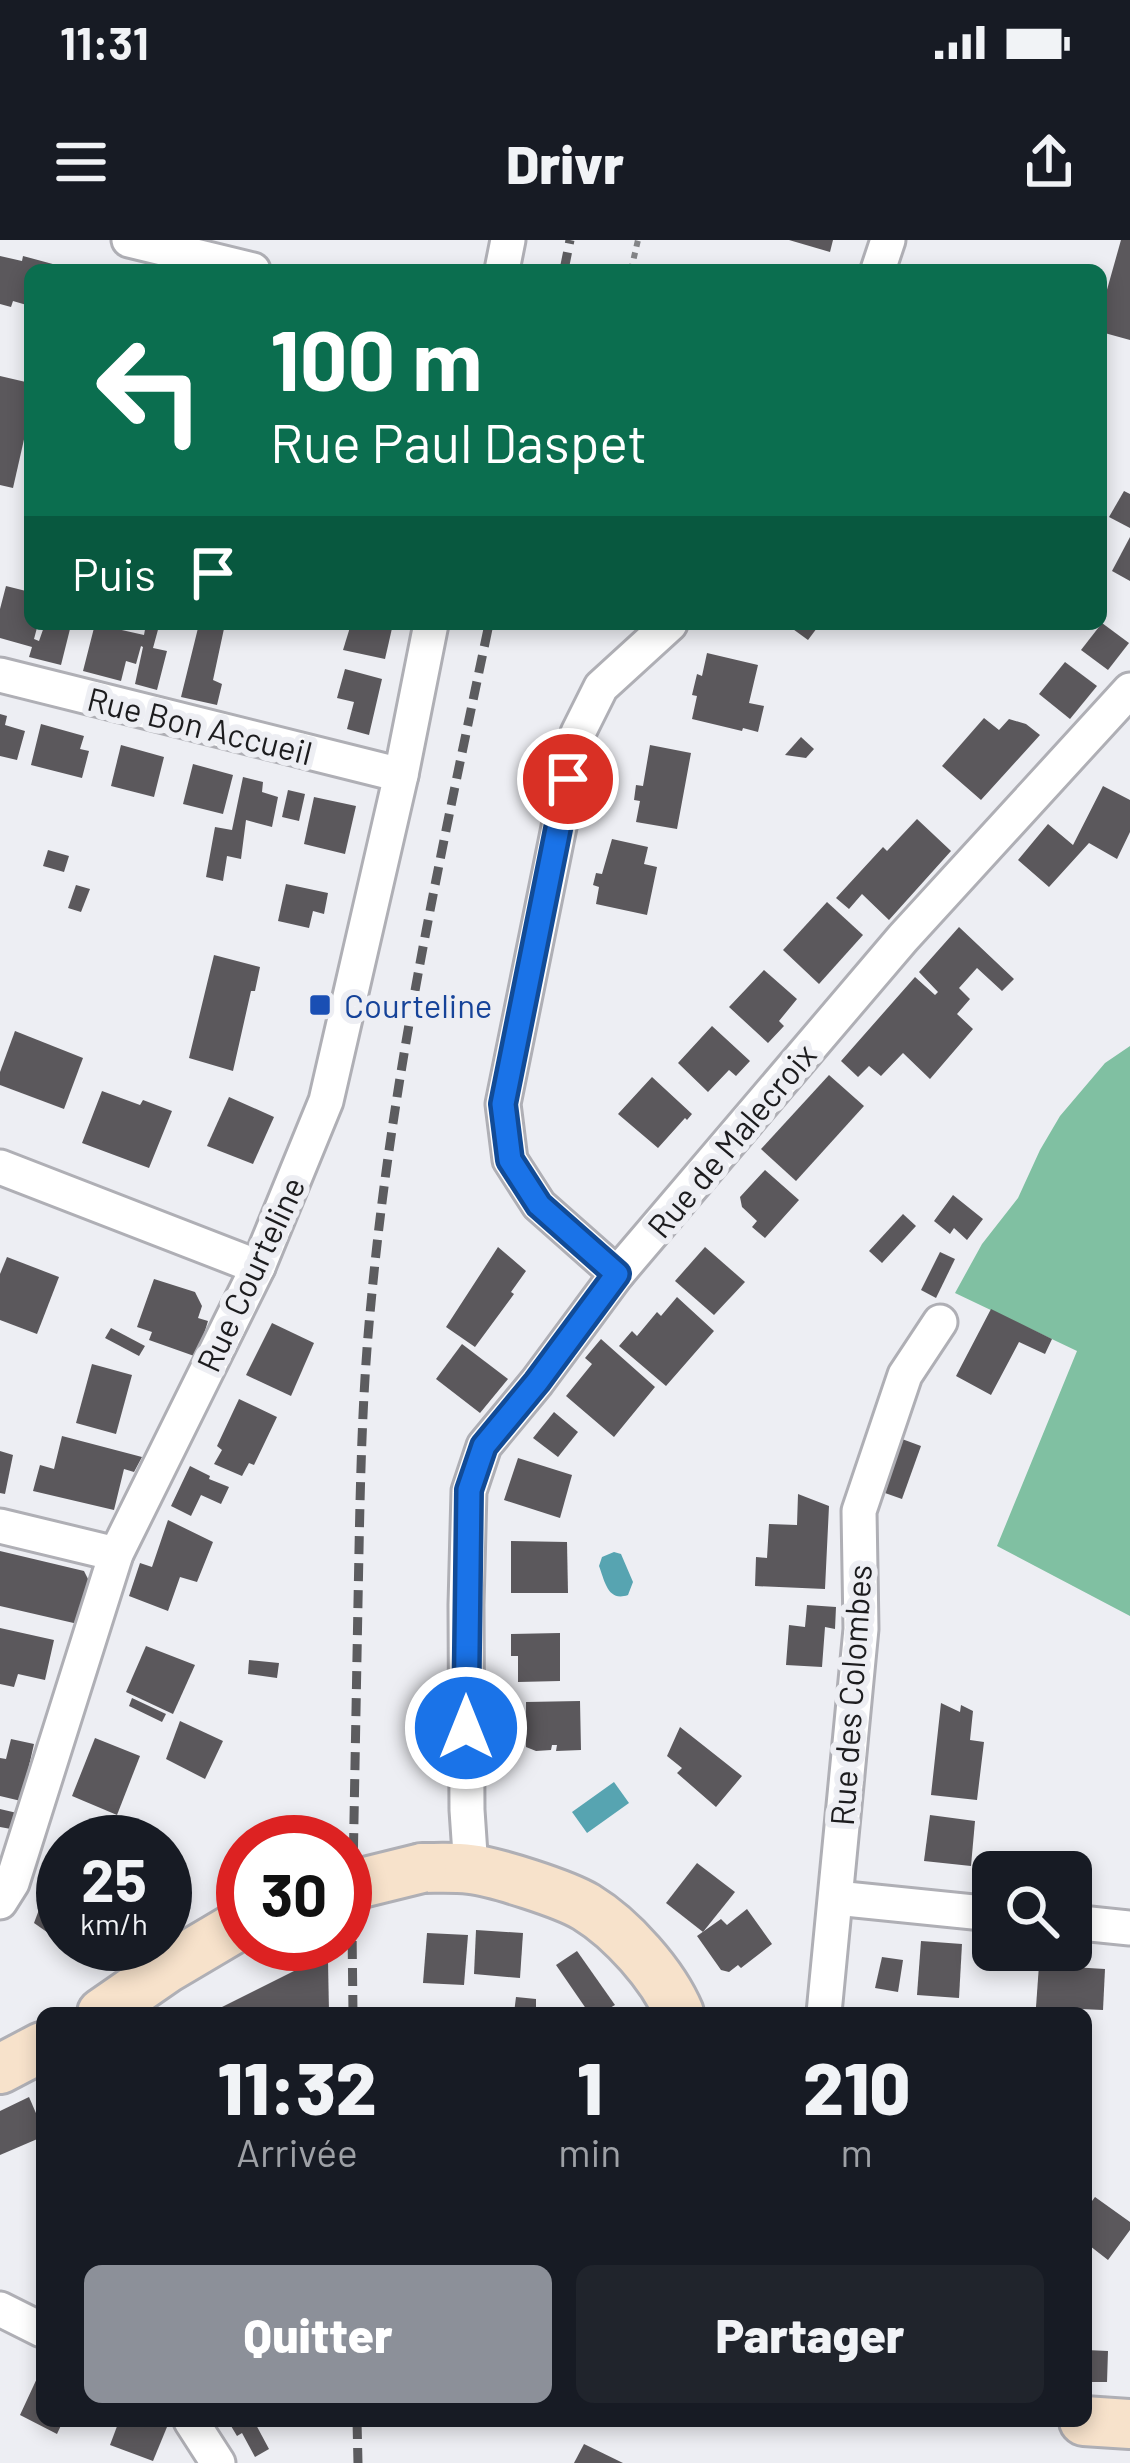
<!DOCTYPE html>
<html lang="fr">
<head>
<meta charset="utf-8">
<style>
	:root { --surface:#171b24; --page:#20242c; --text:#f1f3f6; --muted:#9ea1a6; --accent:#8c9099 }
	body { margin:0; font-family:Barlow,sans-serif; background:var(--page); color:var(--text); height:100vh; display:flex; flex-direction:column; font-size:45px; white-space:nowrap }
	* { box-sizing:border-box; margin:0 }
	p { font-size:39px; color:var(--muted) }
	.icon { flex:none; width:66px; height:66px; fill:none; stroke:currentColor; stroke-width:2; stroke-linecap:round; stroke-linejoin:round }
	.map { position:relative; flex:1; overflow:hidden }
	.details { position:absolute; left:36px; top:1767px; width:1056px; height:420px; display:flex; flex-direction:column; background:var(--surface); border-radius:18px; box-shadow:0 6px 18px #0003 }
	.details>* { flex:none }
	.hud { position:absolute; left:24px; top:24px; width:1083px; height:366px; border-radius:18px; box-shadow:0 6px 18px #0003; background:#0b6e4f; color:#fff; overflow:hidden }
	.buttons { position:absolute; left:972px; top:1611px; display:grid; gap:24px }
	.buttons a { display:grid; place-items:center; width:120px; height:120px; border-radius:18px; background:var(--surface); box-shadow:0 6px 18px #0003; font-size:60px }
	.speed { position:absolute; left:36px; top:1575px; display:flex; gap:24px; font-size:60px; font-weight:700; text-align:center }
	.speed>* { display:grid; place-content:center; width:156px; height:156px; border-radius:50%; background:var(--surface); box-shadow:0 6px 18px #0003; line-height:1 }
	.speed small { font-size:30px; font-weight:400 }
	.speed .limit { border:18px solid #d22; background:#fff; color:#111 }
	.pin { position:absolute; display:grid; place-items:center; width:102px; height:102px; color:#fff; margin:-51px; border:6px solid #fff; border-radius:50%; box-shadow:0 3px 12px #0007 }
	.me { position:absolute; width:132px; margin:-66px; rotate:0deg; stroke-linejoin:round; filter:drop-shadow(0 0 9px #0008) }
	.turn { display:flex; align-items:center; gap:42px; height:252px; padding:0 48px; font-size:54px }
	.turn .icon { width:156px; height:156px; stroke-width:2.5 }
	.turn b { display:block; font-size:84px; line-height:102px }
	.then { display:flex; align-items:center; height:114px; padding:0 48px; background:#0003; gap:24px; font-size:45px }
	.eta { display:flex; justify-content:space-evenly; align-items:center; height:204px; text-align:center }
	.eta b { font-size:72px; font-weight:800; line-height:84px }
	.cta { display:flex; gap:24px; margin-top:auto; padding:24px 48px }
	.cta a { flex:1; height:138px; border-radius:18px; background:var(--accent); color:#fff; font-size:48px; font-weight:800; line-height:138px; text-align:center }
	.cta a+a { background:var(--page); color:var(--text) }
	.status { display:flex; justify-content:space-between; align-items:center; height:84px; padding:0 60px; background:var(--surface); direction:ltr }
	.status svg { height:33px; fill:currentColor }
	header { display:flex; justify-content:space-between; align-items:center; height:156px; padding:0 48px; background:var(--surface); font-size:54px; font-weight:800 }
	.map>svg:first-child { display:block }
	.forest { fill:#80c0a2 }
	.water { fill:#57a4b1 }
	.building { fill:#5b585c }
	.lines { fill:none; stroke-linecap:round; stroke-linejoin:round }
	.minor-casing { stroke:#afafb5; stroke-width:39 }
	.secondary-casing { stroke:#afafb5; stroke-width:54 }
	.path { stroke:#838487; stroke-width:6; stroke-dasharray:6 6; stroke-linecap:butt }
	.minor { stroke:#fff; stroke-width:33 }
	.secondary { stroke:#f7e2cb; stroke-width:48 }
	.rail { stroke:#5c5c5f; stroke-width:9; stroke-dasharray:18 9; stroke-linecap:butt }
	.secondary-bridge-casing { stroke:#afafb5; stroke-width:54; stroke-linecap:butt }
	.secondary-bridge { stroke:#f7e2cb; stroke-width:48 }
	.route-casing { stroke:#114b97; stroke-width:30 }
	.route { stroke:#1a73e8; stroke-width:21 }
	.transit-dot { fill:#1a4fb4; stroke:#edeef3; stroke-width:4.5 }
	.labels { text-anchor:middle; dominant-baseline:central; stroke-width:12; stroke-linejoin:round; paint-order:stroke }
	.street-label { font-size:33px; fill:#1c1c1e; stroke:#edeef3 }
	.transit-label { font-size:33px; fill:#164399; stroke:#edeef3; text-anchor:start }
</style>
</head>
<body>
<div class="status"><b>11:31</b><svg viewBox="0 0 49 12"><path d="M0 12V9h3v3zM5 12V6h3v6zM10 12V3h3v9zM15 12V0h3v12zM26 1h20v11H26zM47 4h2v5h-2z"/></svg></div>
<header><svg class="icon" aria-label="menu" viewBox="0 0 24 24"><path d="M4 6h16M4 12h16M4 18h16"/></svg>Drivr<svg class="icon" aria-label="share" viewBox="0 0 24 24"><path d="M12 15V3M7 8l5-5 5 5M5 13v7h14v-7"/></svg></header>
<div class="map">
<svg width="1130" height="2223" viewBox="0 0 1130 2223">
	<rect width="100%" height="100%" fill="#edeef3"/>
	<polygon class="forest" points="1130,806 1130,1376 997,1306 1077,1111 955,1053 982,1004 1018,958 1040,910 1060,876 1105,823"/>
	<g class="water">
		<path d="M614,1312L621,1314L633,1342L628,1355C608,1362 605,1342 599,1326L602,1317Z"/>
		<polygon points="614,1542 629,1563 587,1593 572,1572"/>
	</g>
	<g class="building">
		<polygon points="789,0 833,0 830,12"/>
		<polygon points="1121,0 1130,0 1130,100 1101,92 1101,71"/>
		<polygon points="0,16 22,21 23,16 75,30 30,30 30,66 13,61 11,67 0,64"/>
		<polygon points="0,136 30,143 30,173 13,248 0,245"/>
		<polygon points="1124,251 1130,254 1130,288 1109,277"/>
		<polygon points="1130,297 1130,341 1112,331"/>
		<polygon points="6,346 30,352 30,384 38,384 34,399 39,401 45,384 71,385 61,425 29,417 32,407 0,398 0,369"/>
		<polygon points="1102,383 1129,403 1108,430 1081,410"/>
		<polygon points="95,384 144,395 146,384 159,386 153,408 167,411 157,450 135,444 143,407 141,406 136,424 126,421 121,441 83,431"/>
		<polygon points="199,384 225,384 213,440 222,444 217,465 181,457"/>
		<polygon points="351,384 393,384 385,419 343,410"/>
		<polygon points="786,384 820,384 808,400"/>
		<polygon points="707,413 758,425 749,463 764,466 758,492 743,488 742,491 692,479 697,456 692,455 697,434 702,436"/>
		<polygon points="1065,422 1097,446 1070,479 1039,454"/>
		<polygon points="345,429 382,439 369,495 347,489 354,462 337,458"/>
		<polygon points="0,474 7,476 5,485 25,491 17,520 0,516"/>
		<polygon points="984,478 999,490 1009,479 1026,484 1040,495 981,560 942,526"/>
		<polygon points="41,484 84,496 80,509 89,511 82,538 31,525"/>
		<polygon points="801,497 814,509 806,518 785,515"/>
		<polygon points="121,505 164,517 154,557 111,546"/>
		<polygon points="650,505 691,513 677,589 636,582 640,561 634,560 636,545 643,546"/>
		<polygon points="193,524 233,535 223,574 183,564"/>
		<polygon points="243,537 263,542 262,552 278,557 272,587 246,580 241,619 227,616 223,641 206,637 215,587 232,590"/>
		<polygon points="1103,546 1130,560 1130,592 1117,619 1089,603 1049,647 1018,620 1048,584 1073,605"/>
		<polygon points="288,550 305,554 299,581 282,577"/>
		<polygon points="314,557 356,566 345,614 304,604"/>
		<polygon points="917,579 951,611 889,680 862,654 849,669 836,658 883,607 887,611"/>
		<polygon points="612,599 648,607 644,624 657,627 647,675 596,664 599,647 593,645 596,633 602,634"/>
		<polygon points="48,610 69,616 64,632 43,626"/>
		<polygon points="286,644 328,653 324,674 313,671 309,688 278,681"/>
		<polygon points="76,645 90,649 81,672 68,668"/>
		<polygon points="827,662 863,695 819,744 783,710"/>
		<polygon points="959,687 1014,739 1002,751 977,728 959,748 970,759 957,774 973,789 930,839 903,813 881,836 869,826 858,837 841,821 915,737 935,755 938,752 919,732"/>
		<polygon points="214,715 260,727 255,751 251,751 233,831 189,818"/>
		<polygon points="764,730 797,759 779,781 784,786 768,803 729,767"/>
		<polygon points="712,786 750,821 736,836 729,830 708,852 678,823"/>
		<polygon points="15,791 83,818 64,869 0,845 0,832"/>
		<polygon points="829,835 864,866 796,941 761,909"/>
		<polygon points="652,837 692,874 687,880 685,878 658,908 618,874"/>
		<polygon points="102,851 140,865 143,860 172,871 149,928 82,903"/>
		<polygon points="229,857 274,877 253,924 207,906"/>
		<polygon points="765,930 799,960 765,998 752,987 757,981 742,967 740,957"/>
		<polygon points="953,955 983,979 967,1000 954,988 950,994 934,981"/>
		<polygon points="903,974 916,986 882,1023 869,1011"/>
		<polygon points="498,1007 526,1031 511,1052 514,1054 475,1107 446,1087"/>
		<polygon points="705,1007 745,1042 714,1075 675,1041"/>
		<polygon points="940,1012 955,1019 936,1058 921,1050"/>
		<polygon points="7,1017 59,1037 37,1094 0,1080 0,1034"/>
		<polygon points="154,1039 195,1052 202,1066 198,1078 208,1081 197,1117 149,1100 152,1092 137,1087"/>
		<polygon points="677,1057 714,1091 666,1146 619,1106 632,1091 637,1096 657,1072 661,1076"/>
		<polygon points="991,1069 1052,1099 1045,1114 1019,1102 991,1155 956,1136"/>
		<polygon points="272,1083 314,1103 291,1156 246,1135"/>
		<polygon points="111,1088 145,1106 139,1116 105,1098"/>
		<polygon points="601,1099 655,1147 614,1197 566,1156 592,1124 585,1118"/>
		<polygon points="462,1104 508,1139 480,1173 436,1139"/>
		<polygon points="92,1124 132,1135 116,1194 76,1183"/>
		<polygon points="239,1159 277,1177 254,1225 249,1223 242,1236 214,1224 222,1210 217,1206"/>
		<polygon points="554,1172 578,1192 558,1217 533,1198"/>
		<polygon points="62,1196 142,1217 134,1232 124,1229 114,1270 33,1251 40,1225 54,1229"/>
		<polygon points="902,1199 921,1206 902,1259 885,1253"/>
		<polygon points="0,1211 13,1215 5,1254 0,1253"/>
		<polygon points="518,1218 572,1235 560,1278 504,1260"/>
		<polygon points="190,1226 210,1236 209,1239 229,1247 221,1264 201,1255 191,1276 171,1266"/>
		<polygon points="798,1254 829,1266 825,1349 755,1346 756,1317 767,1318 769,1284 797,1285"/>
		<polygon points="168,1280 213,1302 197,1342 180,1337 168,1371 129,1356 140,1323 152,1327"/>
		<polygon points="511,1301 567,1302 568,1353 511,1353"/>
		<polygon points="0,1311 84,1331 92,1347 78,1384 0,1366"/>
		<polygon points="807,1365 836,1367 835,1389 825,1387 822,1427 786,1425 789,1385 805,1387"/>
		<polygon points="0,1388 54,1400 45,1440 18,1434 14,1447 0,1444"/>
		<polygon points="560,1393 560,1441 518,1442 518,1416 511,1416 511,1394"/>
		<polygon points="146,1406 195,1425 173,1474 126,1452"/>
		<polygon points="249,1420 279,1423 277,1438 248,1434"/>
		<polygon points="132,1458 166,1474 162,1482 129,1466"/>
		<polygon points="580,1461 581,1510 556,1511 557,1505 552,1505 551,1510 536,1511 526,1507 526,1462"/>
		<polygon points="941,1463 960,1472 961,1465 973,1471 970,1500 984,1502 977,1560 931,1555"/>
		<polygon points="180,1481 223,1501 205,1539 166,1519"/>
		<polygon points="680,1487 742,1536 716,1567 677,1533 682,1528 667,1516"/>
		<polygon points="95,1498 140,1516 117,1575 72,1556"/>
		<polygon points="11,1499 34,1504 21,1561 0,1556 0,1518 6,1519"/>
		<polygon points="0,1569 17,1573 11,1589 0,1587"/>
		<polygon points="930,1575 975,1581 971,1626 924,1621"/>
		<polygon points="63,1605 63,1692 54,1697 34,1683"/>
		<polygon points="697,1623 735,1652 703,1692 666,1663"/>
		<polygon points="747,1669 772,1704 741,1728 738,1725 729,1732 721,1730 697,1696 721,1679 727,1685"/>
		<polygon points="476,1690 523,1693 520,1738 474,1734"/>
		<polygon points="427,1693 468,1695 464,1745 423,1743"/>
		<polygon points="921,1701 962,1704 959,1758 917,1755"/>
		<polygon points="577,1711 615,1765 601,1773 589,1773 556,1725"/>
		<polygon points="882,1717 903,1720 898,1752 875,1748"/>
		<polygon points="320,1718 328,1721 329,1773 210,1773"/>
		<polygon points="1039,1725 1105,1729 1103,1770 1036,1767"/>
		<polygon points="516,1757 536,1759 536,1773 514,1773"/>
		<polygon points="29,1857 42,1887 42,1897 0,1915 0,1871"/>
		<polygon points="1095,1957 1130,1982 1130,1990 1108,2020 1090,2006 1086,2012 1086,1969"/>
		<polygon points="1086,2110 1108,2111 1107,2142 1086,2142"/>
		<polygon points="39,2134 42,2136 42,2181 63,2181 57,2194 20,2175"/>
		<polygon points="119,2181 151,2181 167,2187 153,2221 110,2205"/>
		<polygon points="228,2181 254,2181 269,2209 255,2217 242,2193 237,2196"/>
		<polygon points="584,2204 623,2223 574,2223"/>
	</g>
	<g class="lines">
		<g class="minor-casing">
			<g id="minor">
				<polyline points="129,0 253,30"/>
				<polyline points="502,30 508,0"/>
				<polyline points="878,30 888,0"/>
				<polyline points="0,435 401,535"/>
				<polyline points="0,927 258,1027"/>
				<polyline points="617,1034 539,965 510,920 503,864 578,493 601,447 670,384"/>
				<polyline points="0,1286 116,1314"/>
				<polyline points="471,1629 467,1570 466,1365 469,1251 484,1206 537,1142 617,1034 903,698 1130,450"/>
				<polyline points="836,1658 993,1674"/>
				<polyline points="0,1662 12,1643 116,1314 258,1027 326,861 401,535 431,384"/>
				<polyline points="1071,1682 1130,1688"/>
				<polyline points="824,1773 861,1389 859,1271 905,1135 940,1082"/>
				<polyline points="0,2069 42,2090"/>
				<polyline points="191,2181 218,2223"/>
			</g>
		</g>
		<g class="secondary-casing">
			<g id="secondary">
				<path d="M422,1628C438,1628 454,1627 470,1629C496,1632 564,1654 586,1667C622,1689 663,1735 679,1773"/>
				<polyline points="102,1773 167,1728 243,1683"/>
				<polyline points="0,1829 42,1807"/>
				<polyline points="1084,2181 1130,2184"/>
			</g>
		</g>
		<polyline class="path" points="631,30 638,0"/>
		<use href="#minor" class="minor"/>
		<use href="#secondary" class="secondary"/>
		<g class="rail">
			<polyline points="564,30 570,0"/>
			<path d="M353,1773L352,1688C354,1580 356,1471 358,1362C360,1262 361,1162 371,1063C392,834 442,609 489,384"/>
			<polyline points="357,2181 358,2223"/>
		</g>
		<g class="secondary-bridge-casing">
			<polyline id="secondary-bridge" points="345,1647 422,1628"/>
		</g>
		<use href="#secondary-bridge" class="secondary-bridge"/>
	</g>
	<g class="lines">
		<g class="route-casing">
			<polyline id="route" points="466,1488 469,1250 484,1206 537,1142 617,1034 539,965 510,920 503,864 568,539"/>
		</g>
		<use href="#route" class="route"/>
	</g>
	<rect class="transit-dot" x="308" y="753" width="24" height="24" rx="6"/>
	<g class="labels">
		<g class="street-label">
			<text transform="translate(200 485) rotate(14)">Rue Bon Accueil</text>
			<text transform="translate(731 900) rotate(-50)">Rue de Malecroix</text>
			<text transform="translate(250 1034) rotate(-65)">Rue Courteline</text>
			<text transform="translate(850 1455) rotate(-86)">Rue des Colombes</text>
		</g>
		<g class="transit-label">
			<text x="344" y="765">Courteline</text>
		</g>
	</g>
</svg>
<div class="buttons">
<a><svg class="icon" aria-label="search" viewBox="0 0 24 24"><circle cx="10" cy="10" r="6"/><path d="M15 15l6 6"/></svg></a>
</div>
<div class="speed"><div>25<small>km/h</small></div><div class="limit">30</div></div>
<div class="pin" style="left:568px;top:539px;background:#d93025"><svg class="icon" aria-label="arrive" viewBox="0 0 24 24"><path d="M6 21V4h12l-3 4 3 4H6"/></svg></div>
<svg class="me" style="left:466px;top:1488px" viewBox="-20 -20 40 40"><circle r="17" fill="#1a73e8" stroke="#fff" stroke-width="3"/><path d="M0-11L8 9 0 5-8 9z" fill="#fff"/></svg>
<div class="hud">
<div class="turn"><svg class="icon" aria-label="left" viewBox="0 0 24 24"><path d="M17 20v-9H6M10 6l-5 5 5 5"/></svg><div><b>100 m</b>Rue Paul Daspet</div></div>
<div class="then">Puis<svg class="icon" aria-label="arrive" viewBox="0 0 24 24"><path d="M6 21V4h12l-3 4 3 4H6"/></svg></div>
</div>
<section class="details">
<div class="eta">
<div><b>11:32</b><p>Arrivée</p></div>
<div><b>1</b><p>min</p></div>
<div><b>210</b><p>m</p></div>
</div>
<div class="cta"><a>Quitter</a><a>Partager</a></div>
</section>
</div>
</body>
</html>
